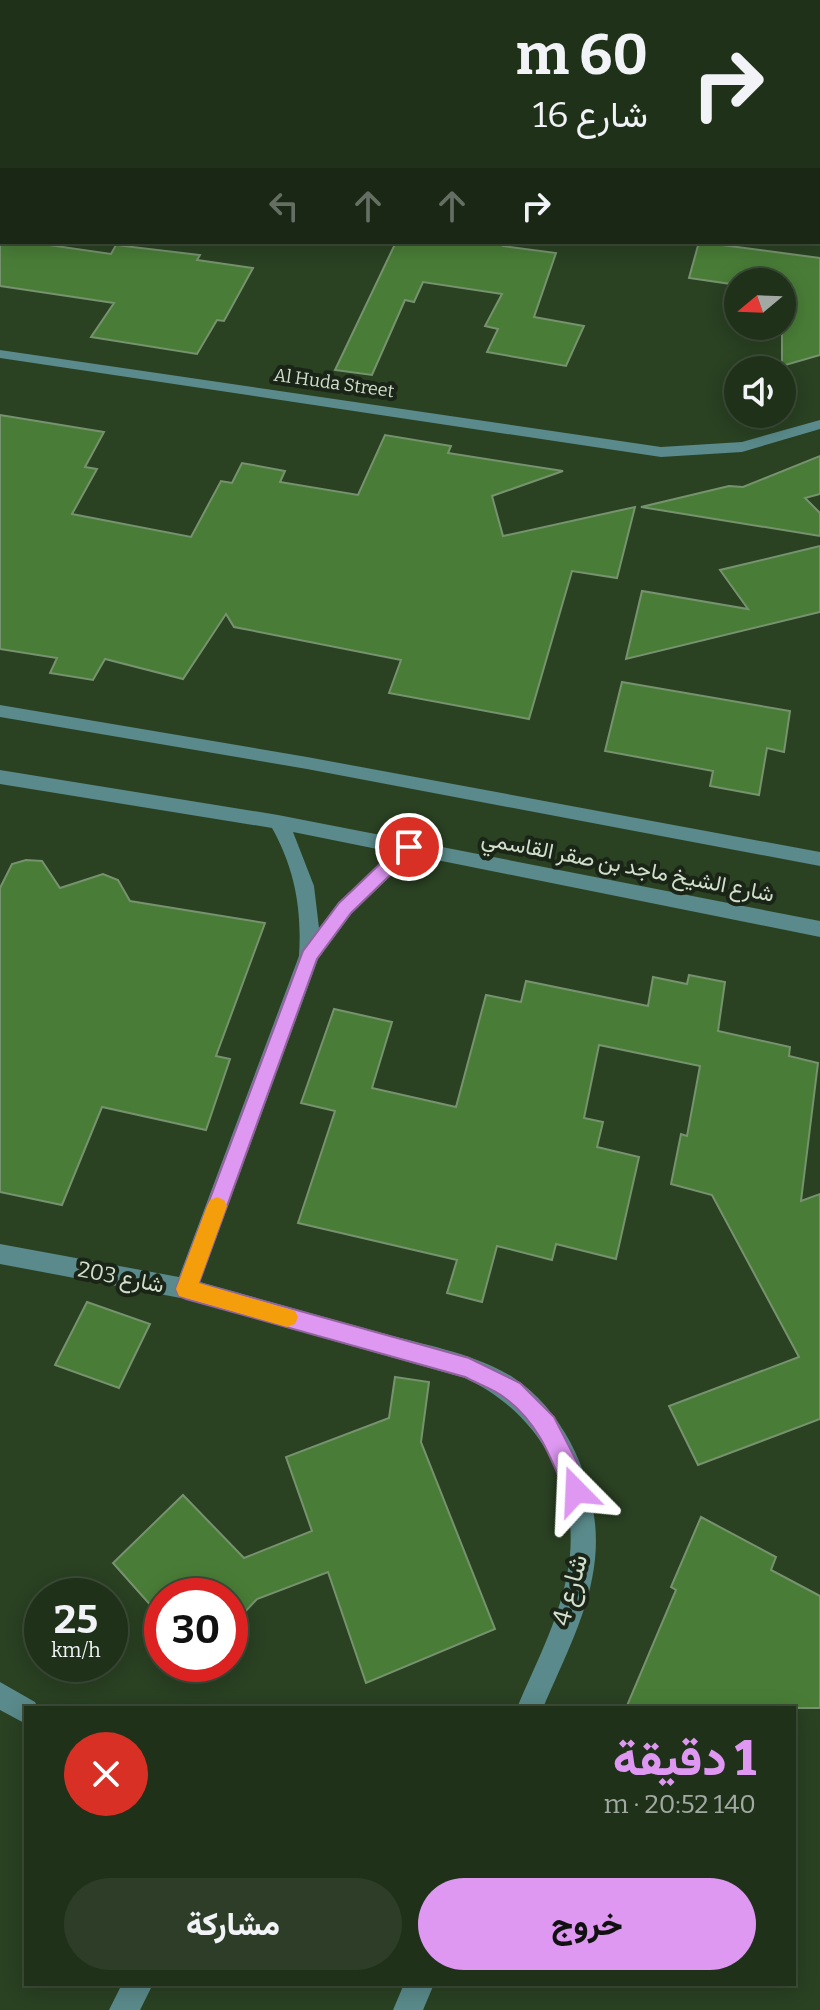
<!DOCTYPE html>
<html lang="ar">
<head>
<meta charset="utf-8">
<style>
	:root { --surface:#20311a; --page:#2d3d27; --text:#f1f3f6; --muted:#a2a9a2; --line:#3d4c39; --accent:#de98f2 }
	body { margin:0; font-family:Bitter,Vazirmatn,serif; background:var(--page); color:var(--text); direction:rtl; height:100vh; display:flex; flex-direction:column; font-size:30px; white-space:nowrap }
	* { box-sizing:border-box; margin:0 }
	p { font-size:26px; color:var(--muted) }
	.icon { flex:none; width:44px; height:44px; fill:none; stroke:currentColor; stroke-width:2; stroke-linecap:round; stroke-linejoin:round }
	.map { position:relative; flex:1; overflow:hidden; direction:ltr }
	.side { position:absolute; left:24px; top:1706px; width:772px; height:280px; display:flex; flex-direction:column; background:var(--surface); border-radius:0px; box-shadow:0 4px 20px #0003,0 0 0 2px var(--line); direction:rtl }
	.side>* { flex:none }
	.top-card { position:absolute; left:0px; top:0px; width:820px; height:244px; box-shadow:0 4px 20px #0003,0 0 0 2px var(--line); direction:rtl; background:#20311a; color:var(--text); overflow:hidden }
	.needle { width:52px; rotate:251deg }
	.controls { position:absolute; left:724px; top:268px; display:grid; gap:16px }
	.controls a { display:grid; place-items:center; width:72px; height:72px; border-radius:50%; background:var(--surface); box-shadow:0 4px 20px #0003,0 0 0 2px var(--line); font-size:40px }
	.speed { position:absolute; left:24px; top:1578px; display:flex; gap:16px; font-size:40px; font-weight:700; text-align:center }
	.speed>* { display:grid; place-content:center; width:104px; height:104px; border-radius:50%; background:var(--surface); box-shadow:0 4px 20px #0003,0 0 0 2px var(--line); line-height:1 }
	.speed small { font-size:20px; font-weight:400 }
	.speed .limit { border:12px solid #d22; background:#fff; color:#111 }
	.pin { position:absolute; display:grid; place-items:center; width:68px; height:68px; color:#fff; margin:-34px; border:4px solid #fff; border-radius:50%; box-shadow:0 2px 8px #0007 }
	.me { position:absolute; width:88px; margin:-44px; rotate:339deg; stroke-linejoin:round; filter:drop-shadow(0 0 6px #0008) }
	.turn { display:flex; align-items:center; gap:28px; height:168px; padding:0 40px; font-size:36px }
	.turn .icon { width:104px; height:104px; stroke-width:2.5 }
	.turn b { display:block; font-size:56px; line-height:68px }
	.lanes { display:flex; align-items:center; height:76px; padding:0 40px; background:#0003; justify-content:center; gap:40px; direction:ltr }
	.lanes .off { opacity:.35 }
	.round { display:grid; place-items:center; flex:none; width:84px; height:84px; border-radius:42px; background:var(--page) }
	.summary { display:flex; align-items:center; justify-content:space-between; height:136px; padding:0 40px }
	h1 { font-size:48px; font-weight:800; line-height:60px; color:var(--accent) }
	.action { display:flex; gap:16px; margin-top:auto; padding:16px 40px }
	.action a { flex:1; height:92px; border-radius:48px; background:var(--accent); color:#111; font-size:32px; font-weight:800; line-height:92px; text-align:center }
	.action a+a { background:var(--page); color:var(--text) }
	.map>svg:first-child { display:block }
	.building { fill:#497d37; stroke:#77926f; stroke-width:2 }
	.lines { fill:none; stroke-linecap:round; stroke-linejoin:round }
	.minor { fill:#5a8a8b; fill-rule:evenodd }
	.route { fill:#de98f2; stroke:#90639d; stroke-width:2 }
	.slow { fill:#f59e0b }
	.labels { text-anchor:middle; dominant-baseline:central; stroke-width:8; stroke-linejoin:round; paint-order:stroke }
	.far-street-label { font-size:18px; fill:#d1dfcc; stroke:#1a2517 }
	.street-label { font-size:22px; fill:#d1dfcc; stroke:#1a2517 }
	.near-street-label { font-size:26px; fill:#d1dfcc; stroke:#1a2517 }
</style>
</head>
<body>
<div class="map">
<svg width="820" height="2010" viewBox="0 0 820 2010">
	<rect width="100%" height="100%" fill="#2a4122"/>
	<g class="building">
		<polygon points="0,238 2,242 28,242 111,254 116,245 200,255 197,260 253,268 224,321 217,320 197,354 91,337 114,303 0,286"/>
		<polygon points="396,242 504,242 503,246 556,253 534,317 584,326 566,366 487,352 498,329 485,326 502,294 423,282 414,302 405,300 372,375 335,370"/>
		<polygon points="699,242 820,258 820,355 782,366 782,282 738,282 738,285 689,278"/>
		<polygon points="0,415 104,432 85,467 97,469 72,514 191,537 221,481 232,483 242,463 285,471 280,482 358,495 385,435 451,446 448,453 563,471 492,496 503,536 635,507 617,578 572,571 529,719 389,693 401,660 234,627 226,614 183,679 105,659 93,680 50,673 57,658 0,649"/>
		<polygon points="820,456 820,494 805,498 820,513 820,536 641,507 729,486 743,487"/>
		<polygon points="820,546 820,612 626,659 642,591 748,609 720,570"/>
		<polygon points="622,682 790,711 784,752 767,748 759,795 710,786 713,771 605,751"/>
		<polygon points="26,860 42,861 60,888 103,874 118,880 130,901 265,923 216,1056 230,1059 206,1130 102,1107 62,1205 0,1192 0,888 12,864"/>
		<polygon points="689,975 725,982 718,1031 790,1047 789,1056 818,1063 801,1201 820,1194 820,1419 698,1465 669,1406 799,1357 712,1195 671,1184 681,1134 687,1136 700,1066 599,1045 584,1118 603,1122 597,1147 639,1157 616,1259 556,1244 552,1260 497,1246 482,1302 447,1293 457,1260 298,1223 335,1111 301,1103 334,1009 392,1022 372,1088 456,1107 486,995 521,1002 526,981 648,1006 653,977 687,984"/>
		<polygon points="87,1302 150,1324 119,1388 55,1365"/>
		<polygon points="395,1377 429,1382 421,1442 495,1629 366,1683 328,1572 257,1599 230,1628 230,1596 162,1596 162,1618 113,1563 183,1495 244,1558 312,1531 286,1457 389,1418"/>
		<polygon points="701,1517 776,1557 771,1570 820,1596 820,1708 626,1708 676,1590 671,1587"/>
	</g>
	<g class="lines">
		<g class="minor">
			<polygon points="272,0 300,0 301,2 273,2"/>
			<rect x="818" y="56" width="2" height="7"/>
			<rect x="0" y="112" width="2" height="8"/>
			<rect x="818" y="214" width="2" height="8"/>
			<polygon points="0,350 661,447 742,442 820,420 820,429 742,452 661,457 0,358"/>
			<polygon points="0,705 307,757 820,852 820,866 307,769 0,717"/>
			<path d="M0,770L278,815L820,921V937L412,855L352,913L318,959L200,1282C264,1300 329,1318 393,1336C434,1347 478,1355 514,1378C569,1414 602,1494 595,1559C590,1611 563,1660 543,1708H517C535,1665 558,1622 567,1575C584,1492 541,1413 465,1378L186,1299L0,1264V1244L179,1277L299,956C302,910 295,869 272,828L0,784ZM293,832L392,852L338,903L319,928L314,886Z"/>
			<polygon points="0,1682 35,1702 38,1708 26,1708 26,1724 0,1710"/>
			<polygon points="122,1984 153,1984 140,2010 109,2010"/>
			<polygon points="404,1984 434,1984 423,2010 393,2010"/>
		</g>
	</g>
	<path class="route" d="M409,840L418,847L415,851L351,913L317,959L199,1283L469,1358L520,1383L554,1417L577,1462L587,1491L584,1499L576,1502L568,1499C552,1461 540,1424 505,1398C494,1389 478,1384 465,1377L186,1299L179,1296L176,1289L303,951L339,903L403,842Z"/>
	<polygon class="slow" points="217,1197 224,1200 227,1206 199,1283 295,1311 298,1317 295,1324 287,1327 179,1296 176,1289 207,1206 210,1200"/>
	<g class="labels">
		<g class="far-street-label">
			<text transform="translate(334 383) rotate(8)">Al Huda Street</text>
		</g>
		<g class="street-label">
			<text transform="translate(628 866) rotate(11)">شارع الشيخ ماجد بن صقر القاسمي</text>
			<text transform="translate(121 1277) rotate(11)">شارع 203</text>
		</g>
		<g class="near-street-label">
			<text transform="translate(570 1590) rotate(-75)">شارع 4</text>
		</g>
	</g>
</svg>
<div class="controls">
<a><svg class="needle" viewBox="-14 -14 28 28"><path d="M0-13l5 13h-10z" fill="#e53935"/><path d="M0 13l5-13h-10z" fill="#a2a9a2"/></svg></a>
<a><svg class="icon" aria-label="sound" viewBox="0 0 24 24"><path d="M4 9h4l5-4v14l-5-4H4zM17 9q2 3 0 6"/></svg></a>
</div>
<div class="speed"><div>25<small>km/h</small></div><div class="limit">30</div></div>
<div class="pin" style="left:409px;top:847px;background:#d93025"><svg class="icon" aria-label="arrive" viewBox="0 0 24 24"><path d="M6 21V4h12l-3 4 3 4H6"/></svg></div>
<svg class="me" style="left:576px;top:1491px" viewBox="-20 -20 40 40"><path d="M0-17L14 15 0 8-14 15z" fill="#de98f2" stroke="#fff" stroke-width="4"/></svg>
<div class="top-card">
<div class="turn"><svg class="icon" aria-label="right" viewBox="0 0 24 24"><path d="M7 20v-9h11M14 6l5 5-5 5"/></svg><div><b>60 m</b>شارع 16</div></div>
<div class="lanes"><svg class="icon off" aria-label="left" viewBox="0 0 24 24"><path d="M17 20v-9H6M10 6l-5 5 5 5"/></svg><svg class="icon off" aria-label="ahead" viewBox="0 0 24 24"><path d="M12 20V5M6 11l6-6 6 6"/></svg><svg class="icon off" aria-label="ahead" viewBox="0 0 24 24"><path d="M12 20V5M6 11l6-6 6 6"/></svg><svg class="icon" aria-label="right" viewBox="0 0 24 24"><path d="M7 20v-9h11M14 6l5 5-5 5"/></svg></div>
</div>
<section class="side">
<div class="summary"><div><h1>1 دقيقة</h1><p>140 m · 20:52</p></div><a class="round" style="background:#d93025;color:#fff"><svg class="icon" aria-label="close" viewBox="0 0 24 24"><path d="M6 6l12 12M18 6L6 18"/></svg></a></div>
<div class="action"><a>خروج</a><a>مشاركة</a></div>
</section>
</div>
</body>
</html>
